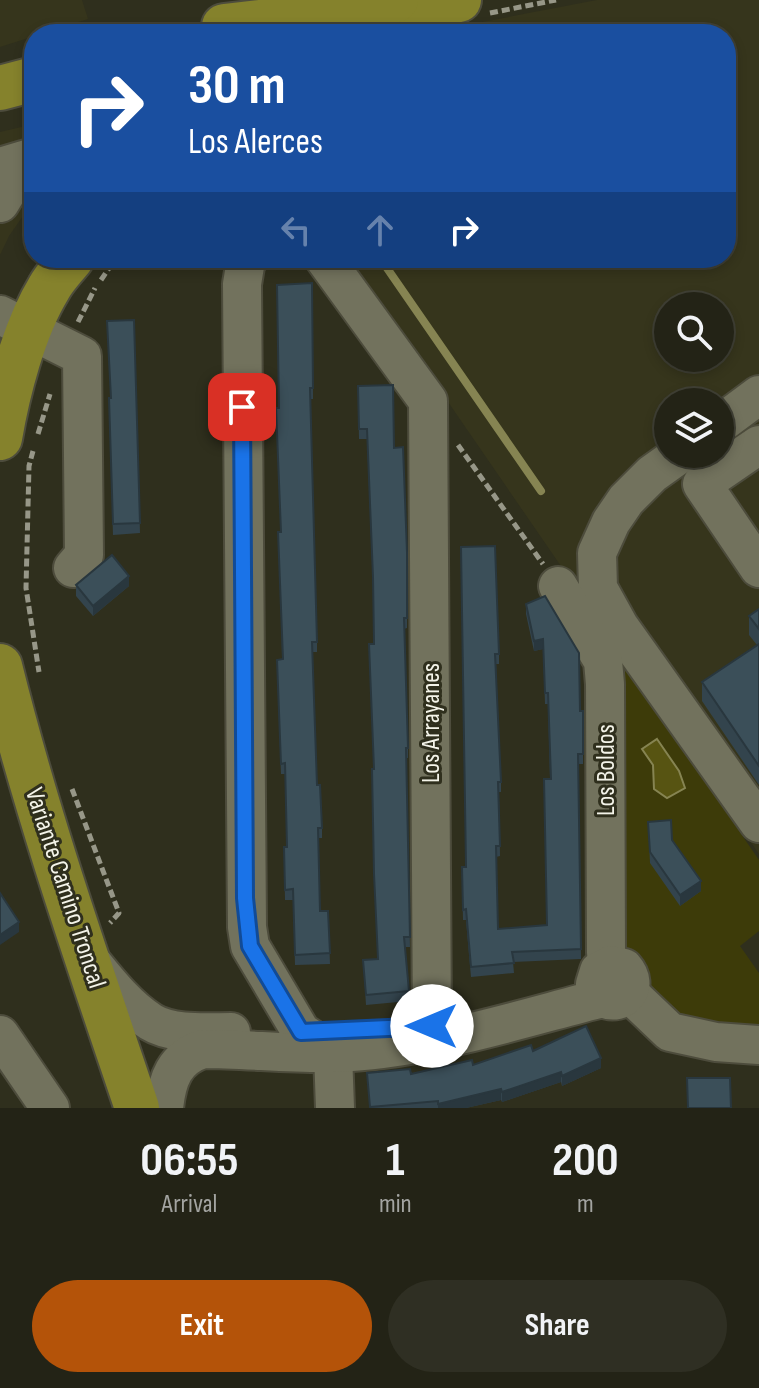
<!DOCTYPE html>
<html lang="en">
<head>
<meta charset="utf-8">
<style>
	:root { --surface:#232316; --page:#2f2f23; --text:#f1f3f6; --muted:#a3a4a1; --line:#404035; --accent:#b45309 }
	body { margin:0; font-family:"Sofia Sans Condensed",sans-serif; background:var(--page); color:var(--text); height:100vh; display:flex; flex-direction:column; font-size:30px; white-space:nowrap }
	* { box-sizing:border-box; margin:0 }
	p { font-size:26px; color:var(--muted) }
	.icon { flex:none; width:44px; height:44px; fill:none; stroke:currentColor; stroke-width:2; stroke-linecap:round; stroke-linejoin:round }
	.map { position:relative; height:1108px; overflow:hidden }
	.sheet { display:flex; flex-direction:column; background:var(--surface); flex:1 }
	.sheet>* { flex:none }
	.banner { position:absolute; left:24px; top:24px; width:712px; height:244px; border-radius:32px; box-shadow:0 4px 12px #0003,0 0 0 2px var(--line); background:#1a4fa0; color:#fff; overflow:hidden }
	.buttons { position:absolute; left:654px; top:292px; display:grid; gap:16px }
	.buttons a { display:grid; place-items:center; width:80px; height:80px; border-radius:50%; background:var(--surface); box-shadow:0 4px 12px #0003,0 0 0 2px var(--line); font-size:40px }
	.pin { position:absolute; display:grid; place-items:center; width:68px; height:68px; color:#fff; margin:-34px; border-radius:16px; box-shadow:0 4px 12px #0006 }
	.me { position:absolute; width:88px; margin:-44px; rotate:270deg; stroke-linejoin:round; filter:drop-shadow(0 0 6px #0008) }
	.turn { display:flex; align-items:center; gap:28px; height:168px; padding:0 32px; font-size:36px }
	.turn .icon { width:104px; height:104px; stroke-width:2.5 }
	.turn b { display:block; font-size:56px; line-height:68px }
	.lanes { display:flex; align-items:center; height:76px; padding:0 32px; background:#0003; justify-content:center; gap:40px; direction:ltr }
	.lanes .off { opacity:.35 }
	.eta { display:flex; justify-content:space-evenly; align-items:center; height:136px; text-align:center }
	.eta b { font-size:48px; font-weight:700; line-height:56px }
	.action { display:flex; gap:16px; margin-top:auto; padding:16px 32px }
	.action a { flex:1; height:92px; border-radius:48px; background:var(--accent); color:#fff; font-size:32px; font-weight:700; line-height:92px; text-align:center }
	.action a+a { background:var(--page); color:var(--text) }
	.map>svg:first-child { display:block }
	.built { fill:#36351c; fill-rule:evenodd }
	.green { fill:#3d3b09 }
	.water { fill:#575412; stroke:#868452; stroke-width:2 }
	.lines { fill:none; stroke-linecap:round; stroke-linejoin:round }
	.stream { stroke:#868452; stroke-width:8 }
	.minor-casing { stroke:#4d4c3c; stroke-width:42 }
	.major-casing { stroke:#4d4c3c; stroke-width:48 }
	.path { stroke:#979788; stroke-width:5; stroke-dasharray:8 4; stroke-linecap:butt }
	.minor { stroke:#72725d; stroke-width:38 }
	.major { stroke:#85822c; stroke-width:44 }
	.wall { fill:#33444d }
	.shaded-wall { fill:#29373e }
	.building { fill:#3b4f59; stroke:#29373e; stroke-width:2 }
	.route-casing { stroke:#114b97; stroke-width:20 }
	.route { stroke:#1a73e8; stroke-width:14 }
	.labels { text-anchor:middle; dominant-baseline:central; stroke-width:6; stroke-linejoin:round; paint-order:stroke }
	.street-label { font-size:26px; fill:#f4f4e9; stroke:#2f2f1d }
</style>
</head>
<body>
<div class="map">
<svg width="759" height="1108" viewBox="0 0 759 1108">
	<rect width="100%" height="100%" fill="#2f2f1d"/>
	<g class="built">
		<polygon points="0,0 82,0 88,19 0,47"/>
		<path d="M597,0H759V854L349,258H726V34H420ZM668,306H720V358H668ZM668,402H720V454H668Z"/>
		<polygon points="34,124 34,200 9,236 0,255 0,132"/>
	</g>
	<path class="green" d="M620,658L759,860V931L740,946L759,973V1029C722,1028 671,1025 651,989C638,967 648,965 624,948Z"/>
	<polygon class="water" points="657,739 679,771 685,788 667,798 654,789 653,765 642,749"/>
	<g class="lines">
		<polyline class="stream" points="380,258 541,491"/>
		<g class="minor-casing">
			<g id="minor">
				<polyline points="0,167 27,159 0,203"/>
				<polyline points="249,258 246,260 242,284 247,927 250,946 301,1032 333,1053 335,1108"/>
				<polyline points="324,258 428,401 432,1026 424,1042"/>
				<polyline points="0,315 82,356 84,555 73,568"/>
				<polyline points="720,424 759,395"/>
				<polyline points="759,445 702,484 759,568"/>
				<polyline points="680,454 652,474 626,500 611,522 597,553 598,588 619,626 759,823"/>
				<polyline points="558,586 603,661 605,684 606,953 611,965"/>
				<path d="M89,959C107,981 126,1006 151,1022C172,1035 207,1032 231,1032"/>
				<polyline points="629,993 670,1032 716,1042 759,1045"/>
				<polyline points="0,1035 50,1108"/>
				<path d="M164,1108C167,1080 174,1058 203,1049C246,1049 289,1054 332,1053C425,1050 513,1021 602,998C624,1008 640,986 624,968L611,965L599,971L595,984L602,998"/>
			</g>
		</g>
		<g class="major-casing">
			<g id="major">
				<polyline points="369,22 459,0"/>
				<polyline points="224,26 278,20 396,0"/>
				<polyline points="0,88 34,79"/>
				<path d="M0,438C8,391 24,329 49,288C55,277 64,268 72,258"/>
				<path d="M0,666C37,816 88,962 137,1108"/>
			</g>
		</g>
		<g class="path">
			<polyline points="490,13 556,0"/>
			<polyline points="101,280 116,258"/>
			<polyline points="78,322 95,288"/>
			<polyline points="38,434 50,394"/>
			<polyline points="458,445 543,564"/>
			<polyline points="33,451 29,466 26,588 39,672"/>
			<polyline points="72,789 119,913 110,923"/>
		</g>
		<use href="#minor" class="minor"/>
		<use href="#major" class="major"/>
	</g>
	<g class="wall">
		<polygon points="312,283 313,399 310,399 317,642 317,652 312,652 317,785 322,828 322,838 318,838 320,911 328,911 330,964 295,965 293,900 285,900 284,847 287,847 285,774 281,774 277,670 282,659 280,532"/>
		<polygon points="134,320 140,533 113,535 109,408 110,398"/>
		<polygon points="358,386 394,448 407,552 407,628 404,629 408,748 408,758 406,758 410,947 405,947 409,1001 366,1005 363,960 378,959 374,769 373,587 367,439 359,439"/>
		<polygon points="495,546 499,654 499,664 496,664 501,782 501,792 499,792 500,856 496,857 498,929 547,925 550,779 548,704 545,704 543,649 534,651 526,614 526,604 580,711 583,711 583,764 578,764 581,959 513,962 514,973 471,977 466,920 463,920 462,877 466,867"/>
		<polygon points="76,585 129,586 93,616 76,596"/>
		<polygon points="759,609 759,785 702,701 702,682 757,645 749,635 749,616"/>
		<polygon points="648,822 701,891 680,906 650,863"/>
		<polygon points="533,1051 601,1068 562,1086 561,1082 502,1102 501,1100 466,1108 370,1108 367,1073 411,1074 473,1065"/>
	</g>
	<g class="shaded-wall">
		<polygon points="129,576 129,586 93,616 93,606"/>
		<polygon points="543,639 543,649 534,651 534,641"/>
		<polygon points="701,881 701,891 680,906 680,895"/>
		<polygon points="19,922 19,932 0,945 0,935"/>
		<polygon points="601,1058 601,1068 562,1086 562,1076"/>
		<polygon points="561,1072 561,1082 502,1102 502,1092"/>
		<polygon points="501,1089 501,1100 466,1108 438,1108 438,1104"/>
	</g>
	<g class="building">
		<polygon points="312,283 313,388 310,388 317,642 312,642 317,785 320,785 322,828 318,828 320,911 328,911 330,953 295,955 293,889 285,890 284,847 287,847 285,763 281,764 277,660 283,659 278,532 281,532 276,408 279,408 277,285"/>
		<polygon points="134,320 140,523 113,524 109,398 111,398 107,321"/>
		<polygon points="393,385 394,448 403,447 407,552 407,618 404,618 408,748 406,748 410,937 404,937 409,991 366,995 363,960 378,959 374,874 372,769 374,769 369,644 374,644 373,577 367,429 359,429 358,386"/>
		<polygon points="495,546 499,654 495,654 501,782 498,782 500,846 496,846 498,929 547,925 544,779 551,779 548,693 545,693 543,639 534,641 526,604 545,596 579,653 580,711 583,711 583,754 578,754 581,949 512,952 514,963 471,967 466,909 463,910 462,867 466,867 461,547"/>
		<polygon points="112,555 129,576 93,606 76,585"/>
		<polygon points="759,609 759,629 749,616"/>
		<polygon points="759,644 759,766 702,682"/>
		<polygon points="671,820 672,840 701,881 680,895 650,852 648,822"/>
		<polygon points="0,893 19,922 0,935"/>
		<polygon points="586,1026 601,1058 562,1076 561,1072 502,1092 501,1089 438,1104 438,1101 370,1107 367,1073 410,1069 411,1074 472,1060 473,1065 531,1045 533,1051"/>
		<polygon points="687,1078 730,1078 731,1108 688,1108"/>
	</g>
	<g class="lines">
		<g class="route-casing">
			<polyline id="route" points="242,407 245,898 250,946 301,1032 432,1026"/>
		</g>
		<use href="#route" class="route"/>
	</g>
	<g class="labels">
		<g class="street-label">
			<text transform="translate(431 723) rotate(-90)">Los Arrayanes</text>
			<text transform="translate(606 770) rotate(-90)">Los Boldos</text>
			<text transform="translate(65 888) rotate(72)">Variante Camino Troncal</text>
		</g>
	</g>
</svg>
<div class="buttons">
<a><svg class="icon" aria-label="search" viewBox="0 0 24 24"><circle cx="10" cy="10" r="6"/><path d="M15 15l6 6"/></svg></a>
<a><svg class="icon" aria-label="layers" viewBox="0 0 24 24"><path d="M12 4l9 5-9 5-9-5zM3 14l9 5 9-5"/></svg></a>
</div>
<div class="pin" style="left:242px;top:407px;background:#d93025"><svg class="icon" aria-label="arrive" viewBox="0 0 24 24"><path d="M6 21V4h12l-3 4 3 4H6"/></svg></div>
<svg class="me" style="left:432px;top:1026px" viewBox="-20 -20 40 40"><circle r="19" fill="#fff"/><path d="M0-13L10 11 0 6-10 11z" fill="#1a73e8"/></svg>
<div class="banner">
<div class="turn"><svg class="icon" aria-label="right" viewBox="0 0 24 24"><path d="M7 20v-9h11M14 6l5 5-5 5"/></svg><div><b>30 m</b>Los Alerces</div></div>
<div class="lanes"><svg class="icon off" aria-label="left" viewBox="0 0 24 24"><path d="M17 20v-9H6M10 6l-5 5 5 5"/></svg><svg class="icon off" aria-label="ahead" viewBox="0 0 24 24"><path d="M12 20V5M6 11l6-6 6 6"/></svg><svg class="icon" aria-label="right" viewBox="0 0 24 24"><path d="M7 20v-9h11M14 6l5 5-5 5"/></svg></div>
</div>
</div>
<section class="sheet">
<div class="eta">
<div><b>06:55</b><p>Arrival</p></div>
<div><b>1</b><p>min</p></div>
<div><b>200</b><p>m</p></div>
</div>
<div class="action"><a>Exit</a><a>Share</a></div>
</section>
</body>
</html>
